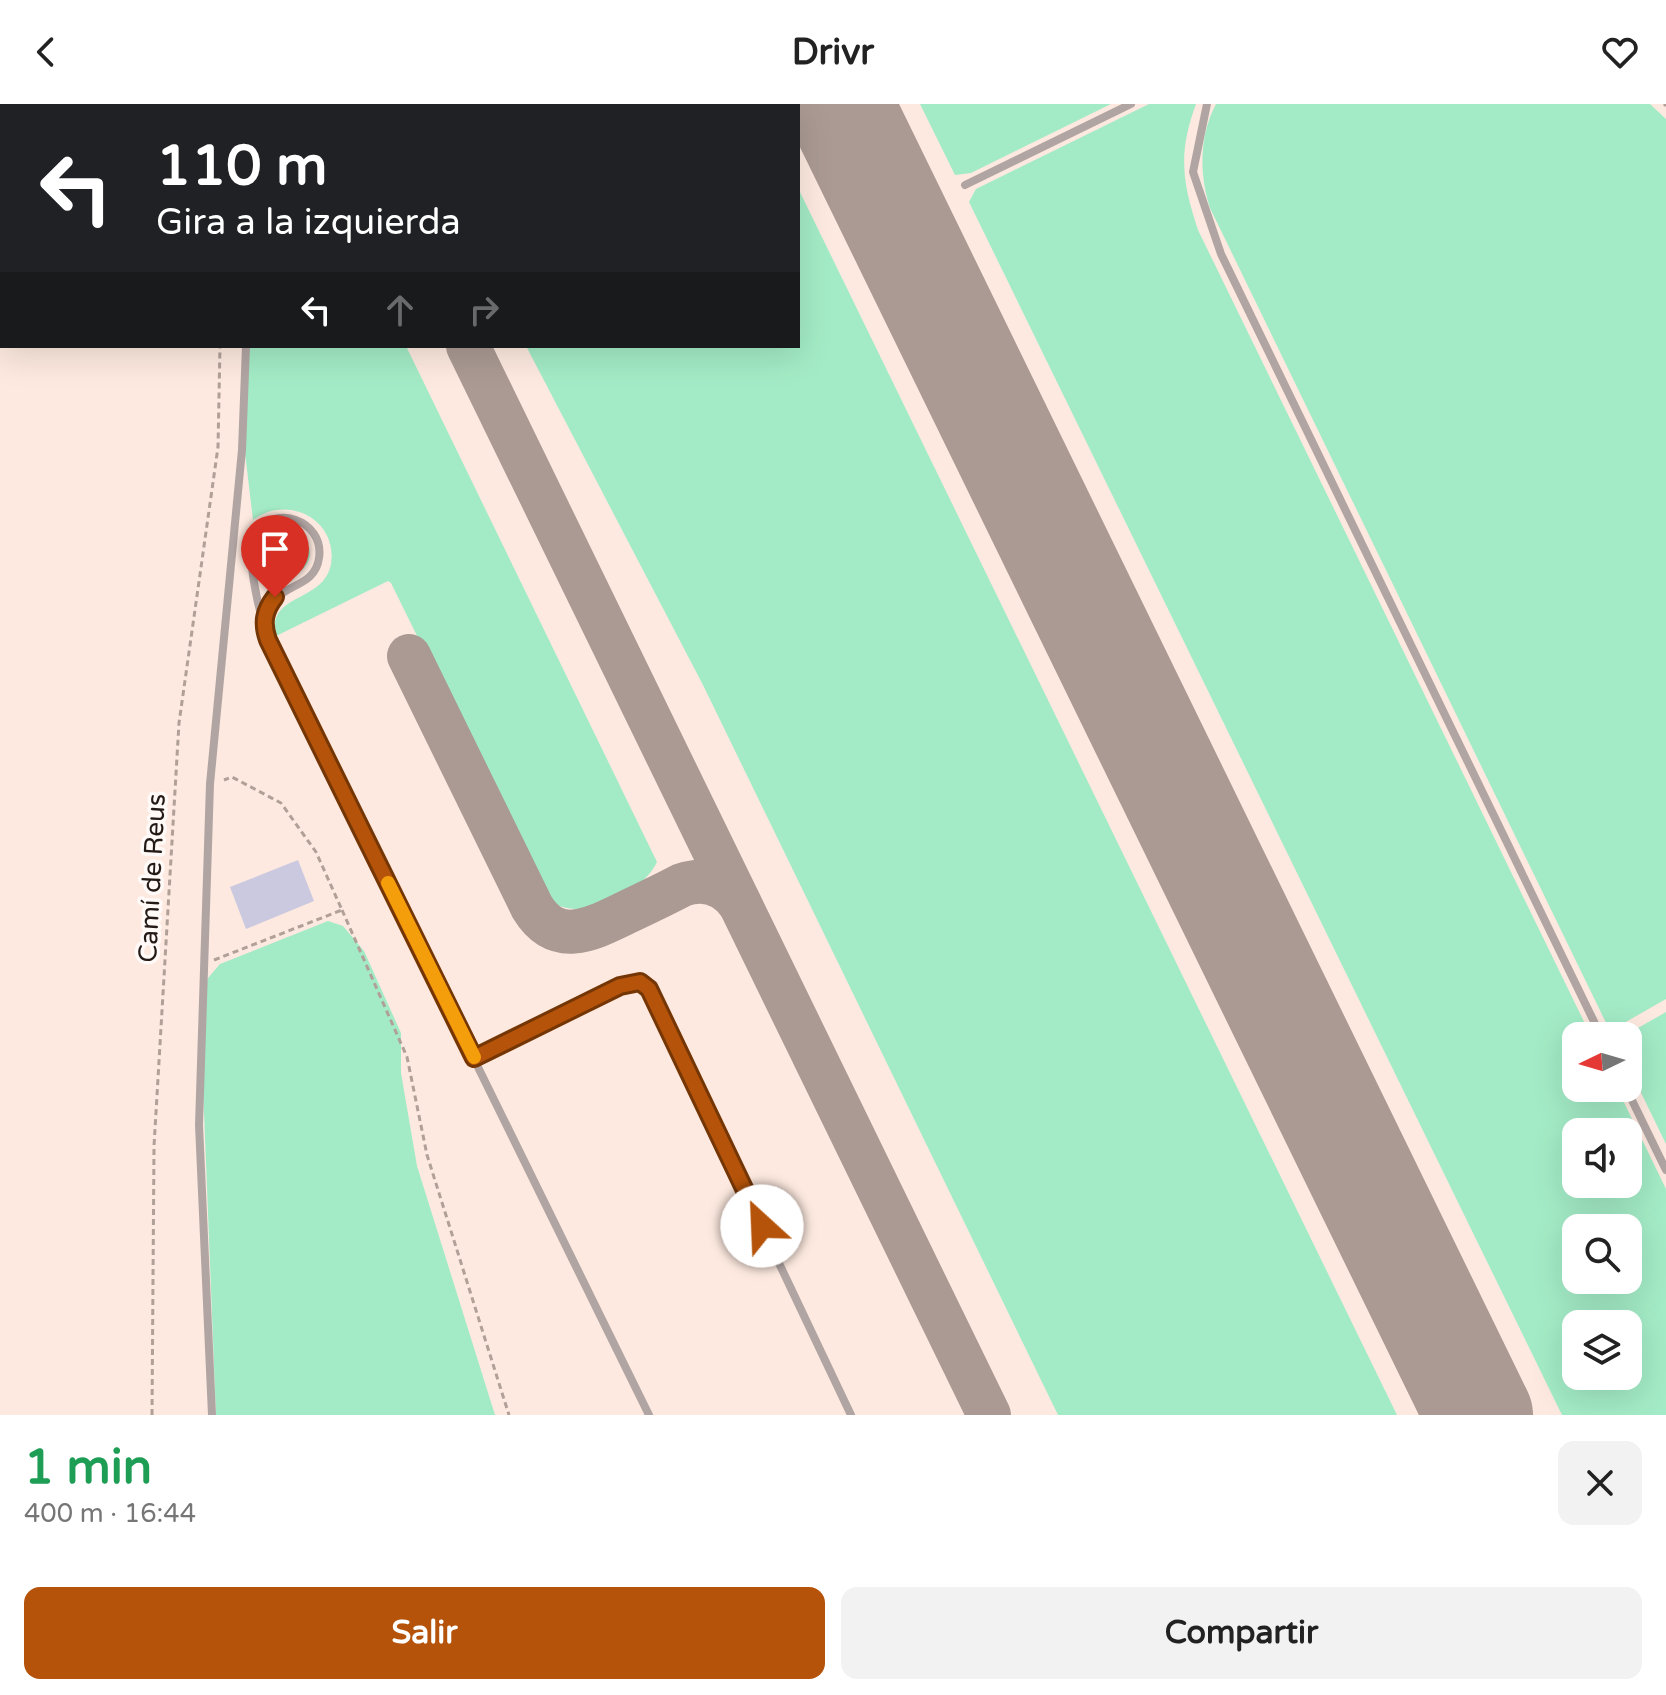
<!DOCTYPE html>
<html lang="es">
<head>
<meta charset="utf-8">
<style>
	:root { --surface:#fff; --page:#f2f2f2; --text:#222; --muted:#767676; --accent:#b45309 }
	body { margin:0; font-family:"Varela Round",sans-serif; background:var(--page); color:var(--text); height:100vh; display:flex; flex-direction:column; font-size:30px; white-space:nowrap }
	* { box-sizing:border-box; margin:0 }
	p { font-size:26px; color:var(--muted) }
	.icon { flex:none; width:44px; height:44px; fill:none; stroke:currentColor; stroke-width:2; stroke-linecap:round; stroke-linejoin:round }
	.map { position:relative; height:1311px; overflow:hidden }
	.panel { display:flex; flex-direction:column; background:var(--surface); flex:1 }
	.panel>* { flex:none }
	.hud { position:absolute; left:0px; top:0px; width:800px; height:244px; box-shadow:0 8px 32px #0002; background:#202124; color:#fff; overflow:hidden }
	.needle { width:52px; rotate:265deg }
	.buttons { position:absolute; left:1562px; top:918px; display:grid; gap:16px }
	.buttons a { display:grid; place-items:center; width:80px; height:80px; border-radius:16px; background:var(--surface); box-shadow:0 8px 32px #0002; font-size:40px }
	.pin { position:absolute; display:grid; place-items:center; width:68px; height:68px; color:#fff; margin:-82px -34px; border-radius:50% 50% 50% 0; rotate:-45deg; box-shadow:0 0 8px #0007 }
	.pin .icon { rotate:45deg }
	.me { position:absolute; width:88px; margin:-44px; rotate:335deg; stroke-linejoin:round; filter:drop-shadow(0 0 6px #0008) }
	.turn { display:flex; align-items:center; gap:28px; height:168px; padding:0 24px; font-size:36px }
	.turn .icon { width:104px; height:104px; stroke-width:2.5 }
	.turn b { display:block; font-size:56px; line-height:68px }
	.lanes { display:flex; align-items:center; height:76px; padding:0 24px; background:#0003; justify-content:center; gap:40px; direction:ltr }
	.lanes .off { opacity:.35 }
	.round { display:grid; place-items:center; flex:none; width:84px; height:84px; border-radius:16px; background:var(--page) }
	.summary { display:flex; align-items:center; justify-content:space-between; height:136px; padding:0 24px }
	h1 { font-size:48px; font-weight:700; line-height:60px; color:#1e9e55 }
	.primary-button { display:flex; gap:16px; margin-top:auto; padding:16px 24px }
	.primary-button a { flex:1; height:92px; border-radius:16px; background:var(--accent); color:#fff; font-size:32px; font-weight:700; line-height:92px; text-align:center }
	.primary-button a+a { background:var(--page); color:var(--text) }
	header { display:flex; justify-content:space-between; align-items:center; height:104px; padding:0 24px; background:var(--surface); font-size:36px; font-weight:700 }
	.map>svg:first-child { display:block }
	.green { fill:#a3ebc6; fill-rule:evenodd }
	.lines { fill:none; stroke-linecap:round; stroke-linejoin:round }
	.taxiway { stroke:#aa9a93; stroke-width:44 }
	.runway { stroke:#aa9a93; stroke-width:108 }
	.building { fill:#cbc9e0 }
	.path { stroke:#b0a098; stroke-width:3; stroke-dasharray:6 4; stroke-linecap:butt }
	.lane { stroke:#b1a5a3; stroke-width:8 }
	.route-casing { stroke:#753606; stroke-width:20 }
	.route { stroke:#b45309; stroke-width:14 }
	.slow { stroke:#f59e0b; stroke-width:14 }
	.labels { text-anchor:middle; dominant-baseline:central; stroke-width:7; stroke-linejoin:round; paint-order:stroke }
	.street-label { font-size:26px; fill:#231a16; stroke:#fff9f7 }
</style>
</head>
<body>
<header><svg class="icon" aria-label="back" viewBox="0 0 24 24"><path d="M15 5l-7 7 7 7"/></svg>Drivr<svg class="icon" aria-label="heart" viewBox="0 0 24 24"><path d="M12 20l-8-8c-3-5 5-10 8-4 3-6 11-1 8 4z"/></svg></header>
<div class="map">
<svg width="1666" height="1311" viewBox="0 0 1666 1311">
	<rect width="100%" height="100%" fill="#fde9df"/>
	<g class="green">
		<polygon points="920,0 1111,0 971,69 955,71"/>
		<path d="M1149,0H1196C1178,49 1182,77 1198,126L1591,932H1576V984H1617L1666,1085V1311H1562L969,98L976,85ZM1576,1028H1628V1080H1576ZM1628,1124V1176H1576V1124ZM1628,1220V1272H1576V1220Z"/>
		<path d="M1216,0H1650L1666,15V895L1610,927L1210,104C1199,70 1199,32 1216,0Z"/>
		<polygon points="798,84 1397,1311 1058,1311 703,581 526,242 798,242"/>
		<path d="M249,242H406L657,758C648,776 636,782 619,791C594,804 571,813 546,794L391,479L388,477L276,532C266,489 324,499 331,460C338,415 287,390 253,416L245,349Z"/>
		<path d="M287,424C305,429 319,449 303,465C295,474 279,478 267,482C261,459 256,429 287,424Z"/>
		<polygon points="328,817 343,822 364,847 401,929 401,969 417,1062 495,1311 216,1311 200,907 208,874 220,860"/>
		<polygon points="1666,908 1666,1040 1628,962 1628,932 1624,932"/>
	</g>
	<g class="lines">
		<g class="taxiway">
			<polyline points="350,0 351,2"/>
			<polyline points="463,2 467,0"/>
			<polyline points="468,242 989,1311"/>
			<path d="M409,552L532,803C557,844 592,825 625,809C644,800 663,791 682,781C705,773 725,780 739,799"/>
		</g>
		<polyline class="runway" points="839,0 1479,1311"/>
	</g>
	<polygon class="building" points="298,756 314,797 246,825 230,783"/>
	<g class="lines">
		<g class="path">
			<polyline points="194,0 195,2"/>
			<polyline points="1664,0 1666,2"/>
			<polyline points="342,806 407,953 427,1051 509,1311"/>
			<polyline points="214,856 342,806 316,748 281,699 232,673 224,676"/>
			<polyline points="152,1311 154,1042 179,619 218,343 220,242"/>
		</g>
		<g class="lane">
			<polyline points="214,0 214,2"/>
			<polyline points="1207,0 1193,68 1221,150 1601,932"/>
			<polyline points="965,81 1131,0"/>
			<path d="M264,521C269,475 314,490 319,454C325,416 271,397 254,433C245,453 261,514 268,536L649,1311"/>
			<polyline points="474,954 620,882 640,878 649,885 851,1311"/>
			<polyline points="1626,984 1666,1066"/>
			<polyline points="212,1311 199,1021 210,680 242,346 246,242"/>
		</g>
	</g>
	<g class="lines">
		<g class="route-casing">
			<path id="route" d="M275,493C264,507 262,519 268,536L474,954L620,882L640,878L649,885L762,1122"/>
		</g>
		<use href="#route" class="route"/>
		<polyline class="slow" points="388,779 474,953"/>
	</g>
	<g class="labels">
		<g class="street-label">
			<text transform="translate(152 774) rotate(-87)">Camí de Reus</text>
		</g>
	</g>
</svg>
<div class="buttons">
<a><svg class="needle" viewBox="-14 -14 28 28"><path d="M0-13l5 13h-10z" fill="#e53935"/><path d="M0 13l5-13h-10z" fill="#767676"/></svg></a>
<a><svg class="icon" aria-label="sound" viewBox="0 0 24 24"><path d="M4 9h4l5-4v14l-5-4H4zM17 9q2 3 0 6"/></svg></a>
<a><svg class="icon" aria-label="search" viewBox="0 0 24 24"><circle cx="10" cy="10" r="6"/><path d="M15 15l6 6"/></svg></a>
<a><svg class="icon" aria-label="layers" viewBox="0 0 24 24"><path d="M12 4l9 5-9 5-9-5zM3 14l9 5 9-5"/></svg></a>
</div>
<div class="pin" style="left:275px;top:493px;background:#d93025"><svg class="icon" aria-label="arrive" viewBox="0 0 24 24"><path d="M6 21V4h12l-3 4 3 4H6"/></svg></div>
<svg class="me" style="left:762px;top:1122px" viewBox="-20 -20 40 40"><circle r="19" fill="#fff"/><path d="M0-13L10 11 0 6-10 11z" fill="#b45309"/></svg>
<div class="hud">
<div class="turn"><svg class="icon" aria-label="left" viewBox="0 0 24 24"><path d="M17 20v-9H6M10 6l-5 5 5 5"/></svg><div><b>110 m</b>Gira a la izquierda</div></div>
<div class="lanes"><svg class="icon" aria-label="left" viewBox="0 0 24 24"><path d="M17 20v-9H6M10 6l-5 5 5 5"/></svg><svg class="icon off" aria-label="ahead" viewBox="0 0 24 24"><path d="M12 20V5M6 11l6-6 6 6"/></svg><svg class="icon off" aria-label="right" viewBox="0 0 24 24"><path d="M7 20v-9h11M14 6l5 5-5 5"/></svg></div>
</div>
</div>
<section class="panel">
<div class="summary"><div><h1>1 min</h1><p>400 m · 16:44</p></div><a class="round"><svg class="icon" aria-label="close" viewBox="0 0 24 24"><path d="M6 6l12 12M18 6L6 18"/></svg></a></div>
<div class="primary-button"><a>Salir</a><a>Compartir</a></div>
</section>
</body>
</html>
